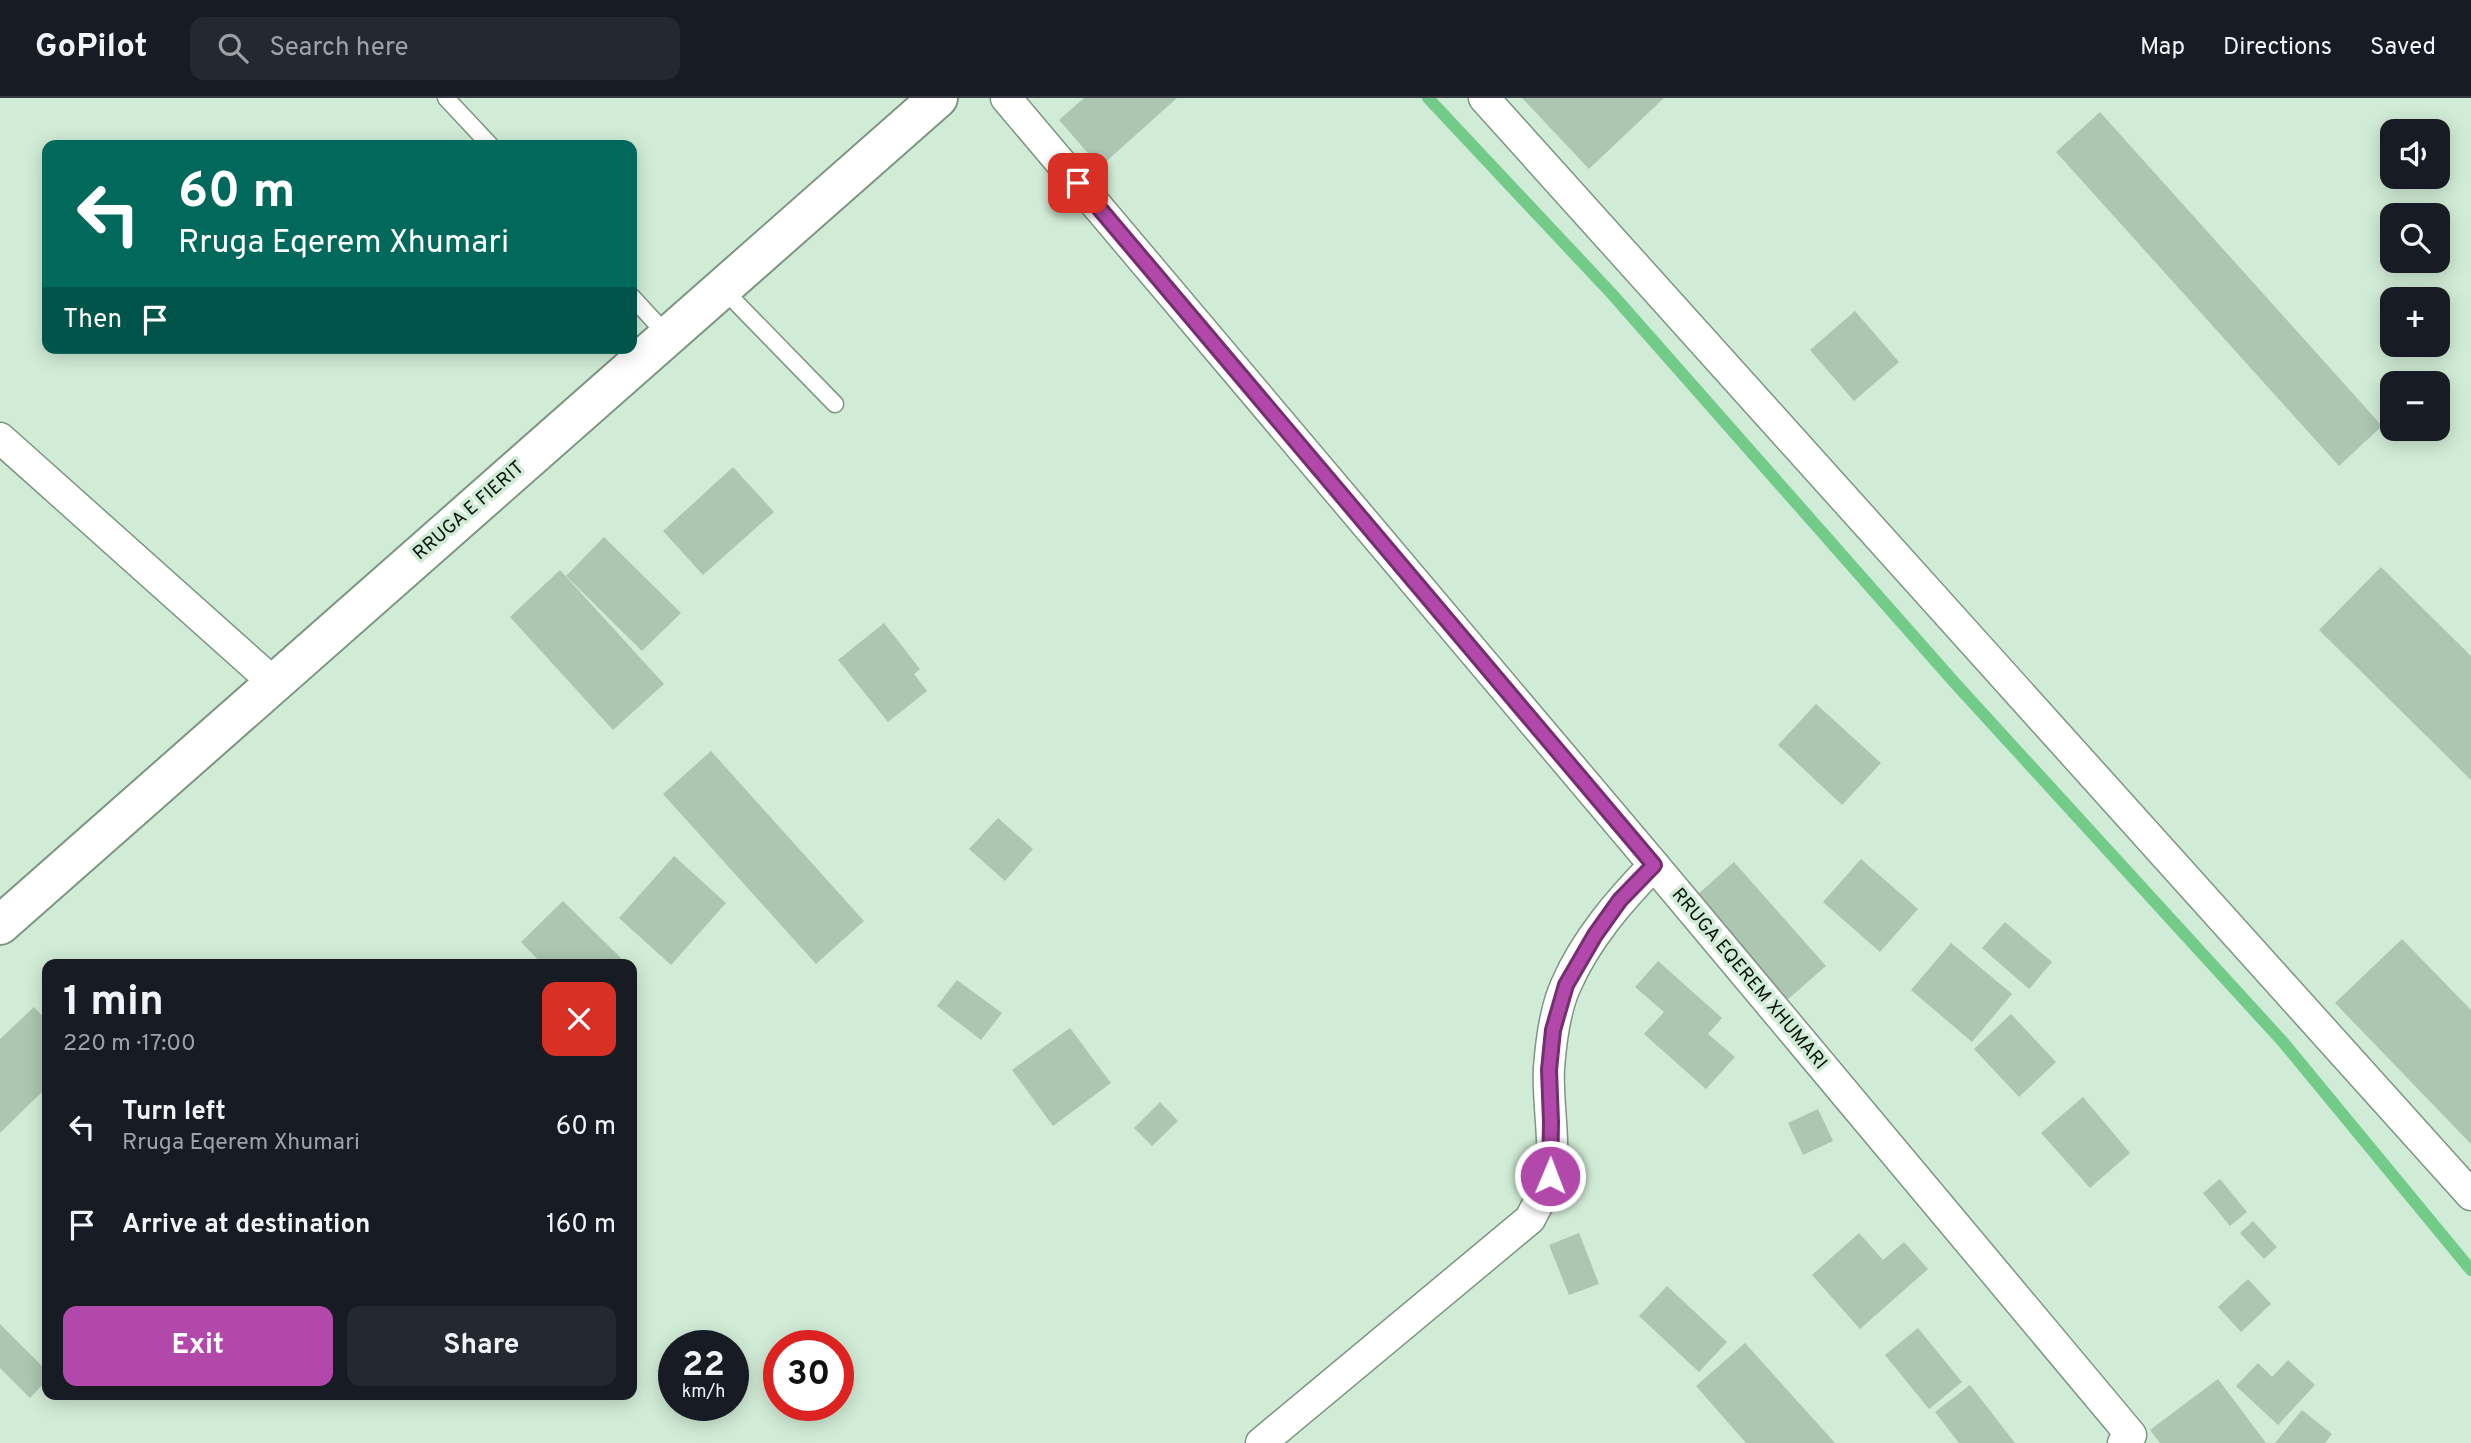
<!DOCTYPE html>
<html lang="en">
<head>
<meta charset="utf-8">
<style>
	:root { --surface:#171b24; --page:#242831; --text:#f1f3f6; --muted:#9ea1a6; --line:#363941; --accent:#b248aa }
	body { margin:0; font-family:Overpass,sans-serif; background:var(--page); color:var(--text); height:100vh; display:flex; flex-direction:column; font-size:26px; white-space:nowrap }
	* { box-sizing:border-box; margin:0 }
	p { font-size:23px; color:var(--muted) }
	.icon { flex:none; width:38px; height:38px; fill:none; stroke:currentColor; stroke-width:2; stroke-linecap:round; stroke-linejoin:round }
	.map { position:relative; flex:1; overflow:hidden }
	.panel { position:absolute; left:42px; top:861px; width:595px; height:441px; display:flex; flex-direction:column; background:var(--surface); border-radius:14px; box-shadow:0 4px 18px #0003 }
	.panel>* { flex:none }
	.top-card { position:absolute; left:42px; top:42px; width:595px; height:214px; border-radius:14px; box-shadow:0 4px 18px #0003; background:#00695c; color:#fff; overflow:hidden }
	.buttons { position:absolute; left:2380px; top:21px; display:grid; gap:14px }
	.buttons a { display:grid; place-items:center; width:70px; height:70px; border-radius:14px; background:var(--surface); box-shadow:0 4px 18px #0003; font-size:35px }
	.speed { position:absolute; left:658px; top:1232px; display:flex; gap:14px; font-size:35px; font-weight:700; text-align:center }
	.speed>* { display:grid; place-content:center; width:91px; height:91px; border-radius:50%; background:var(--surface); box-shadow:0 4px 18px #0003; line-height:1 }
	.speed small { font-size:18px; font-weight:400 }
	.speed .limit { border:10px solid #d22; background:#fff; color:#111 }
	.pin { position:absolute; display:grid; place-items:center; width:60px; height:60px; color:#fff; margin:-30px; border-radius:14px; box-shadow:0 4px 10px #0006 }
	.me { position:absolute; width:77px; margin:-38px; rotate:1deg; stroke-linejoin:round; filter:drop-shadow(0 0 5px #0008) }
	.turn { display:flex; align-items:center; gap:24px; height:147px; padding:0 21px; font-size:32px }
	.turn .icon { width:91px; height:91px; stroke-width:2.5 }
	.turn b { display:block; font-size:49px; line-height:60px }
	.then { display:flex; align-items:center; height:66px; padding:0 21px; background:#0003; gap:14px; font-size:26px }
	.round { display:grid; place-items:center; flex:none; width:74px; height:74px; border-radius:14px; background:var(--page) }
	.head { display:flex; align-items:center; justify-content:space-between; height:119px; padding:0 21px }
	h1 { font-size:42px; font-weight:700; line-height:52px }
	.cta { display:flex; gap:14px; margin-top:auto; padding:14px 21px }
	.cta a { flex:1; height:80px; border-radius:14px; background:var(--accent); color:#fff; font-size:28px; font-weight:700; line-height:80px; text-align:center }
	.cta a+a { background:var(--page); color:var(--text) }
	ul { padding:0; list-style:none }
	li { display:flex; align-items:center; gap:21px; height:98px; padding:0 21px }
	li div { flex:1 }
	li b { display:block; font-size:26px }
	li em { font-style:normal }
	header { display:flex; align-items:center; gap:42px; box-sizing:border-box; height:98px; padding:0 35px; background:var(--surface); border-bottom:2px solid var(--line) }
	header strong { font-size:33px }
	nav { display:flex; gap:38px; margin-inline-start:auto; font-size:24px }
	.search { width:490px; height:63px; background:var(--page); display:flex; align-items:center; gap:18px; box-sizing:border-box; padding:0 24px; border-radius:14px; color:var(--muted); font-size:26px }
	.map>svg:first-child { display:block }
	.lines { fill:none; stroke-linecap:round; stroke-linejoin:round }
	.stream { stroke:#73cb8a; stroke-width:12 }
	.building { fill:#acc6b1 }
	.service-casing { stroke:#7d9581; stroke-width:19 }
	.minor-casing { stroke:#7d9581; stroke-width:33 }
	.secondary-casing { stroke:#7d9581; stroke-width:42 }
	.service { stroke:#fff; stroke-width:16 }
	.minor { stroke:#fff; stroke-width:30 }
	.secondary { stroke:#fff; stroke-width:38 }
	.route-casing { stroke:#742f6e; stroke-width:18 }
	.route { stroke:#b248aa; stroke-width:12 }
	.labels { text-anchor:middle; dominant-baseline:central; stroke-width:7; stroke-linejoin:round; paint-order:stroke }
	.street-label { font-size:19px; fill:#09120b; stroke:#d1ecd6 }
</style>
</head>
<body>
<header>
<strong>GoPilot</strong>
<div class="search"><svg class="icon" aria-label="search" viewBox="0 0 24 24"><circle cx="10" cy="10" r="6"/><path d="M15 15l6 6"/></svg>Search here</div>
<nav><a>Map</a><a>Directions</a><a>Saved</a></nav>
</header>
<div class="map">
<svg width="2471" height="1345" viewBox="0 0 2471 1345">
	<rect width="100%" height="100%" fill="#d1ecd6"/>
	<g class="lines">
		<polyline class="stream" points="1428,0 1612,196 1954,584 2283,944 2471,1172"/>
	</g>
	<g class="building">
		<polygon points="1084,0 1177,0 1100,69 1059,22"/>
		<polygon points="1522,0 1664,0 1589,71"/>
		<polygon points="2100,14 2382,328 2339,368 2056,54"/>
		<polygon points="1855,213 1899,264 1854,303 1810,252"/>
		<polygon points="733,369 774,414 703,477 663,433"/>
		<polygon points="604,439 681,515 642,553 566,478"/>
		<polygon points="2381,469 2471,558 2471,682 2319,532"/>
		<polygon points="560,472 664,586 613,632 510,519"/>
		<polygon points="884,525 920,571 914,576 927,593 888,624 838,562"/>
		<polygon points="1816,606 1881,665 1842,707 1778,647"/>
		<polygon points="711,653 864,823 816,866 663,696"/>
		<polygon points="998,720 1033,751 1005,783 969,751"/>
		<polygon points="674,758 726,805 671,867 619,820"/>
		<polygon points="1861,761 1918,811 1880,854 1823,804"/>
		<polygon points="1734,764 1826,868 1787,902 1696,798"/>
		<polygon points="563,803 627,866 542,866 521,844"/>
		<polygon points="2005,824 2052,864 2029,891 1982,850"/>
		<polygon points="2402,841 2471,912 2471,1046 2335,905"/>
		<polygon points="1951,845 2012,896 1972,944 1911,892"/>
		<polygon points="1658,863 1722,920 1708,936 1735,959 1706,991 1644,936 1664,914 1635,889"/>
		<polygon points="957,882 1002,915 981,942 937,908"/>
		<polygon points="34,909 47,923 47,989 0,1035 0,941"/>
		<polygon points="2011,916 2056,964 2019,999 1974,951"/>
		<polygon points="1070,930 1111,985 1053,1028 1012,972"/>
		<polygon points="2083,999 2130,1055 2090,1090 2041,1035"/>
		<polygon points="1160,1004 1178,1023 1152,1048 1134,1030"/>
		<polygon points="1818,1011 1833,1043 1803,1057 1788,1025"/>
		<polygon points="2220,1081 2247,1114 2230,1128 2203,1095"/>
		<polygon points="2253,1123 2277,1149 2264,1161 2240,1135"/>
		<polygon points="1579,1135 1599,1186 1569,1197 1549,1147"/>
		<polygon points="1859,1135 1883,1162 1904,1144 1928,1171 1860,1231 1812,1177"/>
		<polygon points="2248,1181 2271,1206 2241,1234 2218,1209"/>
		<polygon points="1667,1188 1727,1244 1699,1274 1639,1218"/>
		<polygon points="0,1226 47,1273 47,1282 30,1300 0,1270"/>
		<polygon points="1918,1230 1962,1284 1929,1311 1885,1257"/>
		<polygon points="1745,1245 1835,1345 1746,1345 1696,1288"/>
		<polygon points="2288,1262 2315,1287 2278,1327 2236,1288 2258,1265 2272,1279"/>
		<polygon points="2218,1281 2266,1345 2160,1345 2150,1332"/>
		<polygon points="1970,1287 2015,1345 1959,1345 1935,1314"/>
		<polygon points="2302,1312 2332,1336 2325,1345 2275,1345"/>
	</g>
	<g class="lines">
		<g class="service-casing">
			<g id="service">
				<polyline points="446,0 490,47"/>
				<polyline points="722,190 835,306"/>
				<polyline points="632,199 668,238"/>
			</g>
		</g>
		<g class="minor-casing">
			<g id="minor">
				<polyline points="1006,0 1654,767 2131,1337 2123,1345"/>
				<polyline points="1484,0 2471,1097"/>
				<polyline points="0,340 274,585"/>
				<path d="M1261,1345L1530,1121C1537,1107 1547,1091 1550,1077C1556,1042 1547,1005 1549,970C1551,943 1555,911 1566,887C1586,841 1620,802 1654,767"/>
			</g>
		</g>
		<g class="secondary-casing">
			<polyline id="secondary" points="0,827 938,0"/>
		</g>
		<use href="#service" class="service"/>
		<use href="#minor" class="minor"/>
		<use href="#secondary" class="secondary"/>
	</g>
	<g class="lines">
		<g class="route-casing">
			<polyline id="route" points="1078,85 1654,767 1620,802 1595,837 1566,887 1553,932 1549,972 1551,1024 1550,1078"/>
		</g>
		<use href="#route" class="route"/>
	</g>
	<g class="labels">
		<g class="street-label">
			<text transform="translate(469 413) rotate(-41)">RRUGA E FIERIT</text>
			<text transform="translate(1749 881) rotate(50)">RRUGA EQEREM XHUMARI</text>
		</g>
	</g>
</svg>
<div class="buttons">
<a><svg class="icon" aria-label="sound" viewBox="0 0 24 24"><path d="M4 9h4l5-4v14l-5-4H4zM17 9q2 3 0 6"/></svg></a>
<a><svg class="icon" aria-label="search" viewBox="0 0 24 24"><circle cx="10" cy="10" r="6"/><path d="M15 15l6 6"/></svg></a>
<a>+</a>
<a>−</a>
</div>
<div class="speed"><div>22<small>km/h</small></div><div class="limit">30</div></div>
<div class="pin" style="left:1078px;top:85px;background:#d93025"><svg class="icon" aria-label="arrive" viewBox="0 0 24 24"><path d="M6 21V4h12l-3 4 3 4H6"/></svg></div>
<svg class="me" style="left:1550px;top:1078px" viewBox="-20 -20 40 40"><circle r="17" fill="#b248aa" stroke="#fff" stroke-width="3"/><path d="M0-11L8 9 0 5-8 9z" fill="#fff"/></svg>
<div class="top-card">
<div class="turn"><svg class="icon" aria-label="left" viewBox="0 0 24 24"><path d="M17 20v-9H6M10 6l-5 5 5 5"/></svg><div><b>60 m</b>Rruga Eqerem Xhumari</div></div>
<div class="then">Then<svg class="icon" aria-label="arrive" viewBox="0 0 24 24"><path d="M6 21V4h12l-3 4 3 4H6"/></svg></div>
</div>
<section class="panel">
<div class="head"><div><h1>1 min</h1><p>220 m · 17:00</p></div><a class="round" style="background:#d93025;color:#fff"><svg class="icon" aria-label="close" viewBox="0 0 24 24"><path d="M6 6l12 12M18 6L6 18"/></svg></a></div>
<ul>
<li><svg class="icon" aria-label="left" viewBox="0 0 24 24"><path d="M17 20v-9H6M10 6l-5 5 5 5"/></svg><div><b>Turn left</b><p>Rruga Eqerem Xhumari</p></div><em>60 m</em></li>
<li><svg class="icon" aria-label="arrive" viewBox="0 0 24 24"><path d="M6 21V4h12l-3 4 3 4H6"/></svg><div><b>Arrive at destination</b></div><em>160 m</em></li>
</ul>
<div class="cta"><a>Exit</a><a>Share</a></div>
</section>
</div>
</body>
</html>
